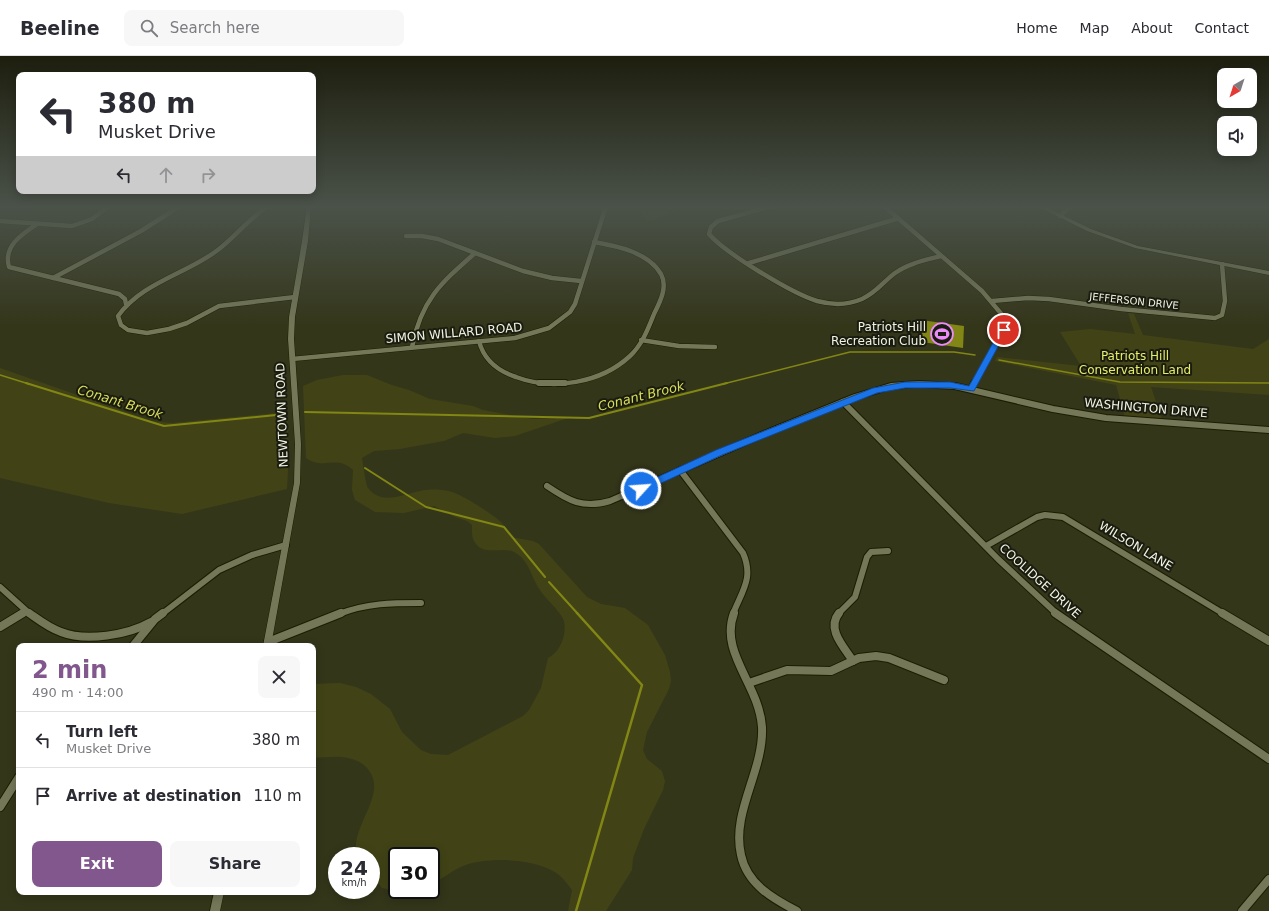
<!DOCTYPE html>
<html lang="en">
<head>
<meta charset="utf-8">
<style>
	:root { --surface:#fff; --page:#f7f7f7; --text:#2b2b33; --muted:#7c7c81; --line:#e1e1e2; --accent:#82578d }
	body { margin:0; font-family:"DejaVu Sans",sans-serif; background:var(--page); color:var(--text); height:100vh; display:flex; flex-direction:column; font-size:15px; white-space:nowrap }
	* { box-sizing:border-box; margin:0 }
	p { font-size:13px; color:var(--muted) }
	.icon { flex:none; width:22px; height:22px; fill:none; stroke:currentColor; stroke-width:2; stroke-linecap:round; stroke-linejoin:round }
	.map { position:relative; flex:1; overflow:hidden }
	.drawer { position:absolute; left:16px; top:587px; width:300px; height:252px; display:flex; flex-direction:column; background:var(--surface); border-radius:8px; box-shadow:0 2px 10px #0003 }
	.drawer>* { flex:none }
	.guide { position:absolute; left:16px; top:16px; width:300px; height:122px; border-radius:8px; box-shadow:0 2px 10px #0003; background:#fff; color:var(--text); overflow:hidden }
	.needle { width:26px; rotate:219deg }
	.fabs { position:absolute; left:1217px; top:12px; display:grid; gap:8px }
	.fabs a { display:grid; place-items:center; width:40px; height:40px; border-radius:8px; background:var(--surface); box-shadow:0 2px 10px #0003; font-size:20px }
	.speed { position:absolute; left:328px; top:791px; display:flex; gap:8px; font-size:20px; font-weight:700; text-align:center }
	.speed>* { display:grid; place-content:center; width:52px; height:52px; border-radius:50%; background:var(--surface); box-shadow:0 2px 10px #0003; line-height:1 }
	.speed small { font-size:10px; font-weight:400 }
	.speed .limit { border:2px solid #111; border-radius:6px; background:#fff; color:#111 }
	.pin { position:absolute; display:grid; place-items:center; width:34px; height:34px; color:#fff; margin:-17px; border:2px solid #fff; border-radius:50%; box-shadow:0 1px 4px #0007 }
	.me { position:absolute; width:44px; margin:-22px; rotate:64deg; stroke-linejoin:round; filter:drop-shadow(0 0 3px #0008) }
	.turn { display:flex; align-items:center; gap:14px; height:84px; padding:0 16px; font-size:18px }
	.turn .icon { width:52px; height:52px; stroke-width:2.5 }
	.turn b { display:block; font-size:28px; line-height:34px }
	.lanes { display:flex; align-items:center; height:38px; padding:0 16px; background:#0003; justify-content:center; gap:20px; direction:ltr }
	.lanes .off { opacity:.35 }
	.round { display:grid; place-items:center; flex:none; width:42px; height:42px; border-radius:8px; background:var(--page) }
	.summary { display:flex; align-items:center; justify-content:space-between; height:68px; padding:0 16px }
	h1 { font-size:24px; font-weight:600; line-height:30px; color:var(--accent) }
	.cta { display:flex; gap:8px; margin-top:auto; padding:8px 16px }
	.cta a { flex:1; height:46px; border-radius:8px; background:var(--accent); color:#fff; font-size:16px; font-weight:600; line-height:46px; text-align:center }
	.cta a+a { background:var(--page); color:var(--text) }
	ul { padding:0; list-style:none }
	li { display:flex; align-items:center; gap:12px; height:56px; padding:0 16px; border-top:1px solid var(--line) }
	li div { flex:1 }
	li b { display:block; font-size:15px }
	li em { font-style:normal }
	header { display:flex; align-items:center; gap:24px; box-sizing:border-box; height:56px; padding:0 20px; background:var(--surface); border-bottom:1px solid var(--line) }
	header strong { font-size:19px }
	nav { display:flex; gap:22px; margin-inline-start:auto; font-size:14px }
	.search { width:280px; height:36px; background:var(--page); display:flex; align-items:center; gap:10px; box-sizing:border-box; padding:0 14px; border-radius:8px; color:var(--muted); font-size:15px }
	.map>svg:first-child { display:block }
	.green { fill:#414316 }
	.water { fill:#828614 }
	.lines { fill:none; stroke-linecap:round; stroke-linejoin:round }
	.stream-far2 { stroke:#828614; stroke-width:1.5 }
	.stream-far1 { stroke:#828614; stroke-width:2 }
	.stream { stroke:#828614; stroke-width:2.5 }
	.minor-far2-casing { stroke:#1c1d02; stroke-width:5.5 }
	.minor-far1-casing { stroke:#1c1d02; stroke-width:8 }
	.minor-casing { stroke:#1c1d02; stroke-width:10 }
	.tertiary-casing { stroke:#1c1d02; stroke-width:1 }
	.minor-far2 { stroke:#747758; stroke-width:4.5 }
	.minor-far1 { stroke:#747758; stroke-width:6 }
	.minor { stroke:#747758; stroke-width:8 }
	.tertiary { fill:#747758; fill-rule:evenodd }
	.route { fill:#1a73e8; stroke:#114b97 }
	.labels { text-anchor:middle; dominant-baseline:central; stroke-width:4; stroke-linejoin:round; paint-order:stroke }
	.far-street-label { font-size:10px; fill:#f2f4e3; stroke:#1b1c10 }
	.poi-label { font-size:12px; fill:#f2f4e3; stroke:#1b1c10; text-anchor:end }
	.street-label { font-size:12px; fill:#f2f4e3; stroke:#1b1c10 }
	.park-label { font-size:12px; fill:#e6ed67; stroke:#1b1c10 }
	.water-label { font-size:13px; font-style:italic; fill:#d8de57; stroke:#1b1c10 }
</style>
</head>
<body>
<header>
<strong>Beeline</strong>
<div class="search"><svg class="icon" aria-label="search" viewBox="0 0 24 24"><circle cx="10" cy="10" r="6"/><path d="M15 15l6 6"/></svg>Search here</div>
<nav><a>Home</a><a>Map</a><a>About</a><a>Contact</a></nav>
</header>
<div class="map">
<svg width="1269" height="855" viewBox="0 0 1269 855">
	<rect width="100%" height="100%" fill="#34361a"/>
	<g class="green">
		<polygon points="633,150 696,150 648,165"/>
		<polygon points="1128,257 1134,258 1143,279 1253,293 1269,283 1269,339 1151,331 1162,363 1125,361 1116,329 995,305 997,301 1081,310 1060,276 1090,273 1135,278"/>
		<polygon points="0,312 152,365 172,367 287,356 289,395 287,433 182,458 109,447 0,422"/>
		<path d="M343,319H367L392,329L409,334L430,343L473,350L483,354L515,360L534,363L571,361L515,380L495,382L463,377L444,385L400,393L374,395L362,402C363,407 366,430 368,432C381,450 404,438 420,435C429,433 439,433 448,435C459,436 492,458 501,466C505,470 508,476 511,481L533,485L539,488L587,541L601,548L625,552L648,569L665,599L670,616L671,625L669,633L647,676L643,694L647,703L662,715L665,725L663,734L644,773L633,802L632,814L606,855H568L572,834C566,826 561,819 553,815C530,802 486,801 463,810C451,815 442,823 431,829V800H397V834H417L402,836L382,832L371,819V800H357C349,770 389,739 368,713C354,697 332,701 313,702V628L340,627L356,631L371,638L390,653L402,676L421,694L431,698L448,699L523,660L529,654L541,632L548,602C560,596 567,579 564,565C560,554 544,542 538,531C531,519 528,503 514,496C504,491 489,498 479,491C471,484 472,477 472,469L467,465L455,461L434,450L404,457L375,456L355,444L352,434L353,414C336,398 325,415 306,402L303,330L317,324Z"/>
	</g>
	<polygon class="water" points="921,264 964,270 963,292 922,286"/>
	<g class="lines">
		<g class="stream-far2">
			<polyline points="999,304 1120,326 1269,327"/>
			<polyline points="0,319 29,328"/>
			<polyline points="723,328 850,296 954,296 975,299"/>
		</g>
		<g class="stream-far1">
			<polyline points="26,327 164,370 286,358"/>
			<polyline points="305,356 589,362 727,327"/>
			<polyline points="365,412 426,451 504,471 545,521"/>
			<polyline points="549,526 578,558"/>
		</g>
		<polyline class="stream" points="576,855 642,629 577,557"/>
		<g class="minor-far2-casing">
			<g id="minor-far2">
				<path d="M269,150C248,162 235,182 215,196C183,219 142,227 118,260L121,269L128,274L147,277L169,273L187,267L219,250L295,241"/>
				<path d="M772,150L718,165L711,171L709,178C725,197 793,238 817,245C832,249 848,249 862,243C876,237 884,225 895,217C909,207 926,204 941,200"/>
				<polyline points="884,150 982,235 1004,261 1004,274 974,328"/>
				<polyline points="1060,160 1071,150"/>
				<polyline points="0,165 72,170 92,163 109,150"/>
				<path d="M37,168C22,178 3,190 9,211L119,238L125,243L126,248"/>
				<polyline points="406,180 422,180 438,183 523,215 552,222 581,225"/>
				<polyline points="749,207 896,163"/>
				<polyline points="53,222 141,175 180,150"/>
				<polyline points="992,245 1028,242 1049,243 1121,253 1215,262 1222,259 1225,245 1222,208"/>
				<polyline points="641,284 679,290 715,291"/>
				<path d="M479,285C484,305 498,315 516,321C553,335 601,327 630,300C642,289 648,273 654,258C660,246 668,231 661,218C648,196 617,190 594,186"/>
				<path d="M412,291C421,244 441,227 475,197"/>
				<polyline points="292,303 515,282 549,272 570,256 575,248 606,150"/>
			</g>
		</g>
		<g class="minor-far1-casing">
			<g id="minor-far1">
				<polyline points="539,327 565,327"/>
				<polyline points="971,333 974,327"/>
				<polyline points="843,346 998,503 1057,558"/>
				<path d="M680,414L743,497C754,522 742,535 733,558"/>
				<path d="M547,430C569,445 583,453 610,445L764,378L855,341L891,330L919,328L955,330L1053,353L1106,362L1269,374"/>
				<polyline points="986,490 1037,461 1045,459 1063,461 1224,558"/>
				<polyline points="0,531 30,558"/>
				<polyline points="22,558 26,555"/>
				<polyline points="162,558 219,514 252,499 286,489"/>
				<path d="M339,558C367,547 392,547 421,547"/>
				<polyline points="838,558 855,541 867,501 871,496 888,495"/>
			</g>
		</g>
		<g class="minor-casing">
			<g id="minor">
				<path d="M29,557C39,564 49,572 61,576C86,586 128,579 151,566"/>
				<path d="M734,557C719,597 759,628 762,671C764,715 731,756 741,799C747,828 773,843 797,855"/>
				<path d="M839,557C826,573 844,591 853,605"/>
				<polyline points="1055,557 1269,703"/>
				<polyline points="1222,557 1269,585"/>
				<polyline points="0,571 23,557"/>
				<polyline points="268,586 341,557"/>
				<polyline points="133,590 155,563 163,557"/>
				<polyline points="749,627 787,614 831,615 859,602 876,600 889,602 944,624"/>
				<polyline points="0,751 19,721"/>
				<polyline points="1242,855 1269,823"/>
			</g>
		</g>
		<g class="tertiary-casing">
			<g id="tertiary">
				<polygon points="307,150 311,150 308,185 295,261 294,283 301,388 300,427 271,590 263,590 294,427 295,388 288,283 289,261 302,185"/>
				<polygon points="1037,150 1044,150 1091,173 1138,190 1269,215 1269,219 1135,192 1087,175"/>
				<polygon points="214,836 224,836 220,855 210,855"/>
			</g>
		</g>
		<use href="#minor-far2" class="minor-far2"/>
		<use href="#minor-far1" class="minor-far1"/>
		<use href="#minor" class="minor"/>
		<use href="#tertiary" class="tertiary"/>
	</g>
	<linearGradient id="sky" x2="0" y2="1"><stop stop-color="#1d1e0e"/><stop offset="0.56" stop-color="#4a5249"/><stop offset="1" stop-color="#4a5249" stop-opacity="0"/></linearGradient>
	<rect width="1269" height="270" fill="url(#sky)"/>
	<polygon class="route" points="1004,271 1007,274 974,335 950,332 905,332 877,337 722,399 644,435 641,436 636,433 638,430 716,394 873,332 905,326 950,326 969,330 1000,274"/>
	<defs>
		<g id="stadium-ring" transform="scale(1.15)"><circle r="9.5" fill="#1b1c10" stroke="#ec8cfb" stroke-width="1.5"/><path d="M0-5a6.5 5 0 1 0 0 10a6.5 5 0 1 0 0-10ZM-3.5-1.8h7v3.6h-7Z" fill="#ec8cfb"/></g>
	</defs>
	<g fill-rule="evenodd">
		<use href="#stadium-ring" x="942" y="278"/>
	</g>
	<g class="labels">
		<g class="far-street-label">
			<text transform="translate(1134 245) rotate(6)">JEFFERSON DRIVE</text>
		</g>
		<g class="poi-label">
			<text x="926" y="271">Patriots Hill<tspan x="926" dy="14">Recreation Club</tspan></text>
		</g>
		<g class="street-label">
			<text transform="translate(454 277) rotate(-5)">SIMON WILLARD ROAD</text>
			<text transform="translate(1146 352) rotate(5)">WASHINGTON DRIVE</text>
			<text transform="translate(282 359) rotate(-92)">NEWTOWN ROAD</text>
			<text transform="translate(1136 490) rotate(31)">WILSON LANE</text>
			<text transform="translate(1040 525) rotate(42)">COOLIDGE DRIVE</text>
		</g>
		<g class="park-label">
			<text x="1135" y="300">Patriots Hill<tspan x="1135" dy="14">Conservation Land</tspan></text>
		</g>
		<g class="water-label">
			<text transform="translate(641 340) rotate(-14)">Conant Brook</text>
			<text transform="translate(120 346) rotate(17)">Conant Brook</text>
		</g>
	</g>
</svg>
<div class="fabs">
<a><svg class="needle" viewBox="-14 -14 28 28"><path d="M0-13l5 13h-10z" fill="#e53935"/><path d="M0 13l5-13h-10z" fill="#7c7c81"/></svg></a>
<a><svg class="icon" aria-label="sound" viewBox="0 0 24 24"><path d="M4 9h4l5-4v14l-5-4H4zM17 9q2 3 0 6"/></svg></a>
</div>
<div class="speed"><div>24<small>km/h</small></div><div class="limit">30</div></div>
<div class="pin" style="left:1004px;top:274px;background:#d93025"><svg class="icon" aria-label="arrive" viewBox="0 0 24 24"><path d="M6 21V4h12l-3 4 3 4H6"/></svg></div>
<svg class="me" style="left:641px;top:433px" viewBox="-20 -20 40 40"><circle r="17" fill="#1a73e8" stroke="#fff" stroke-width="3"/><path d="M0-11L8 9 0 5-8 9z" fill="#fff"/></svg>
<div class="guide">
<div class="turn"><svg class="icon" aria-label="left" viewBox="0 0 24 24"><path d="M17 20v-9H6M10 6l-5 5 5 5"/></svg><div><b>380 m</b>Musket Drive</div></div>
<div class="lanes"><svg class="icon" aria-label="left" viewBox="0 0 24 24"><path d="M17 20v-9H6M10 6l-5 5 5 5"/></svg><svg class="icon off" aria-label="ahead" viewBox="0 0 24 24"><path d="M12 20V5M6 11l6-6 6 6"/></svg><svg class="icon off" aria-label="right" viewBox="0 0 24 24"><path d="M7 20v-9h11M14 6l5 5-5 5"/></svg></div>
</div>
<section class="drawer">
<div class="summary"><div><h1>2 min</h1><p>490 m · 14:00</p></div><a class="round"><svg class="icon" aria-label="close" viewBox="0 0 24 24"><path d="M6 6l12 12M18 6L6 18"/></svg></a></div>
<ul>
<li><svg class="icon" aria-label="left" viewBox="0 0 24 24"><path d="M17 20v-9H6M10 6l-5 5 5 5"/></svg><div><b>Turn left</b><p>Musket Drive</p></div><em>380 m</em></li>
<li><svg class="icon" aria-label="arrive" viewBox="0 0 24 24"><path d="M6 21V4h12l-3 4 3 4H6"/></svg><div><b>Arrive at destination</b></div><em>110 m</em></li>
</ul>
<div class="cta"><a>Exit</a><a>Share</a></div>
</section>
</div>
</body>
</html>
